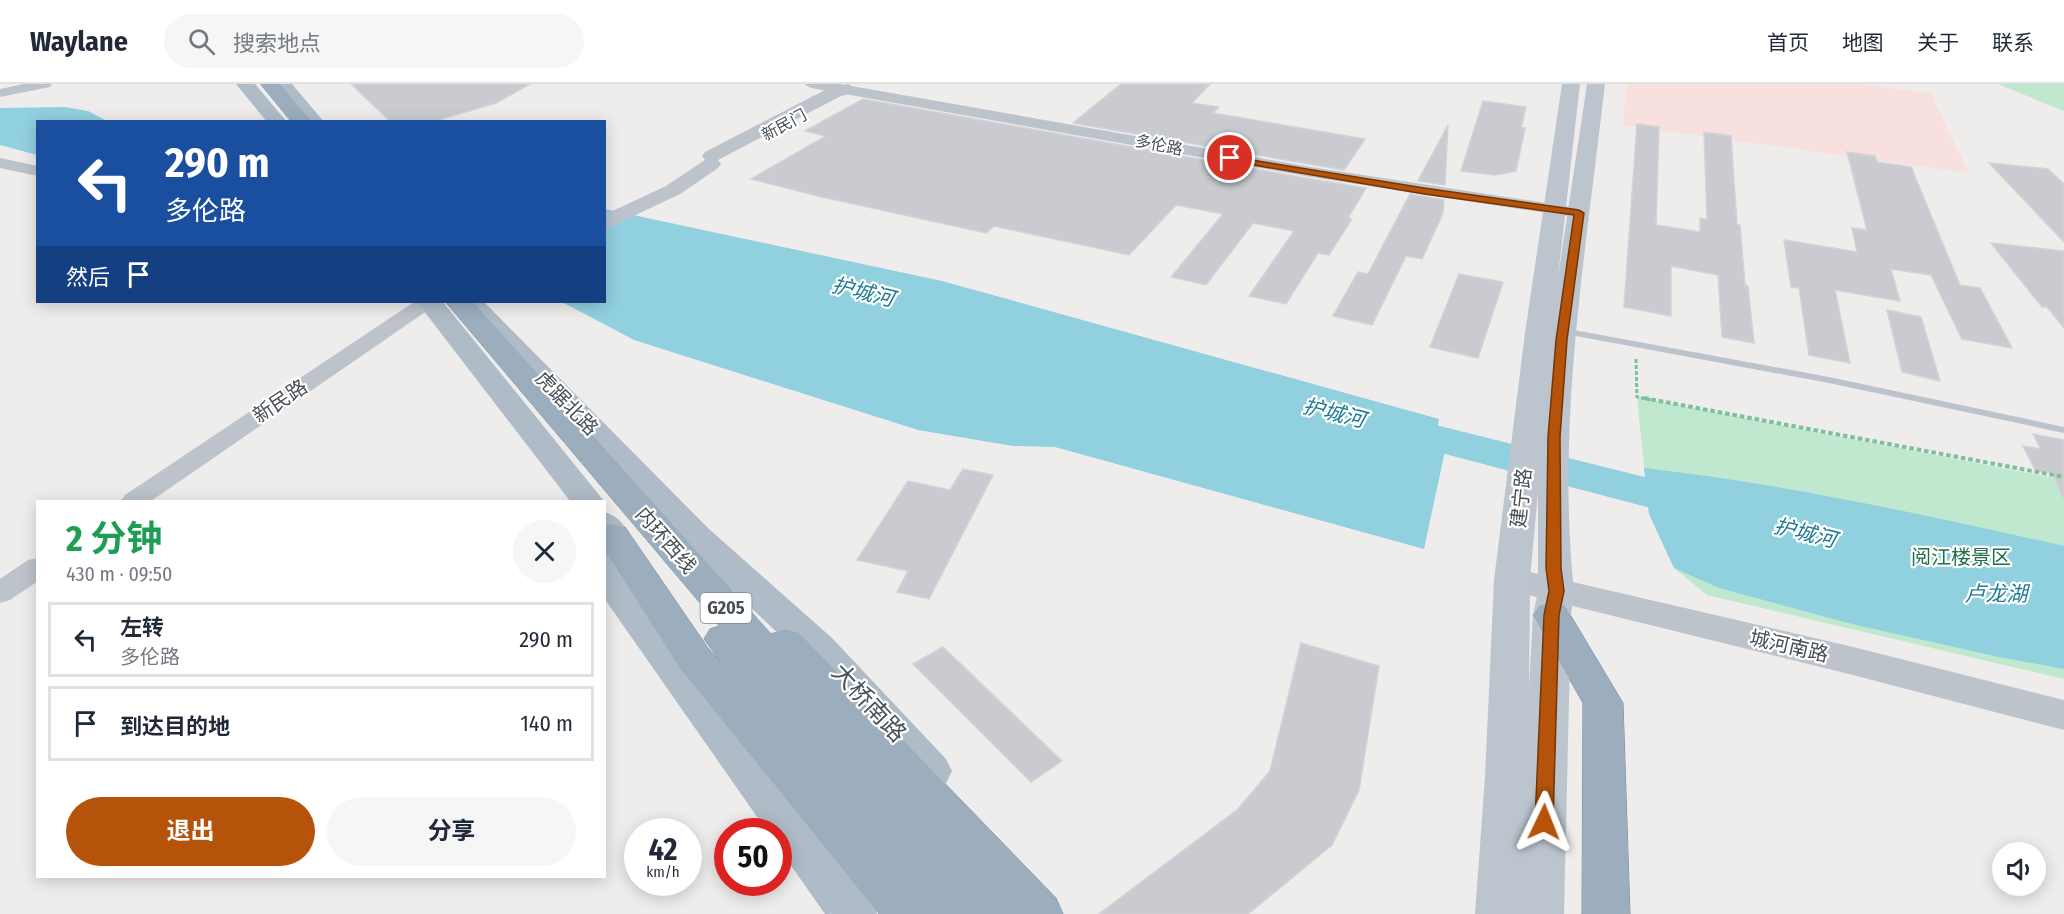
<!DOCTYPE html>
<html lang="zh">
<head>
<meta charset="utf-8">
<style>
	:root { --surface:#fff; --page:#f6f6f7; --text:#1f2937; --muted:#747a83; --line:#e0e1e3; --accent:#b45309 }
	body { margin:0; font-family:"Fira Sans Condensed","Noto Sans SC",sans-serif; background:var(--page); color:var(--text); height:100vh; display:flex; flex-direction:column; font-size:22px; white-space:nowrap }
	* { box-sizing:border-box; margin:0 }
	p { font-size:20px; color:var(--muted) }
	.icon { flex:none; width:33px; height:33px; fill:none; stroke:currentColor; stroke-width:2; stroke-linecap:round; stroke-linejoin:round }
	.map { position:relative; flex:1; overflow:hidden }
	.sheet { position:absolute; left:36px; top:416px; width:570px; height:378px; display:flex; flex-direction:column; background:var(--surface); border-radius:0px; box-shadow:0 3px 15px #0003 }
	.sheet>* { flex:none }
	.top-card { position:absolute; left:36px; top:36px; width:570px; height:183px; border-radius:0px; box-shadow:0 3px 15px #0003; background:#1a4fa0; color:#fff; overflow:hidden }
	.buttons { position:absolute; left:1992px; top:758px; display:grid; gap:12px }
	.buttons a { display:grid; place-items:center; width:54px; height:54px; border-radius:50%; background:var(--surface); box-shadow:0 3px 15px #0003; font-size:30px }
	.speed { position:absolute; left:624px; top:734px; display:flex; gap:12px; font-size:30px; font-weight:700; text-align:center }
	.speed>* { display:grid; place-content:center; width:78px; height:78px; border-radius:50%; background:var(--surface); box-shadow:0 3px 15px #0003; line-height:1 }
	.speed small { font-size:15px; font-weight:400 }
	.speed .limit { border:9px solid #d22; background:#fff; color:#111 }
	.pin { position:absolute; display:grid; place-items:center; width:51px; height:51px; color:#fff; margin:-26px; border:3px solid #fff; border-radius:50%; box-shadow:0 2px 6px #0007 }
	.me { position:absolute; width:66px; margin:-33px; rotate:2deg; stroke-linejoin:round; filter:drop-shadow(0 0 4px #0008) }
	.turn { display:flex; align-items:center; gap:21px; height:126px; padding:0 30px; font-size:27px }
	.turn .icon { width:78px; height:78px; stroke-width:2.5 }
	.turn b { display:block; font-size:42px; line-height:51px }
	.then { display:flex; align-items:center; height:57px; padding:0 30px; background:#0003; gap:12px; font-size:22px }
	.round { display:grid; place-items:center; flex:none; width:63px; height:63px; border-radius:32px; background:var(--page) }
	.overview { display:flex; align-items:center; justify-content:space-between; height:102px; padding:0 30px }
	h1 { font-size:36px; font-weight:700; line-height:45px; color:#1e9e55 }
	.button { display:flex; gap:12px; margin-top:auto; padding:12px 30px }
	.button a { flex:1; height:69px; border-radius:36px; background:var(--accent); color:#fff; font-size:24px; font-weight:700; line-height:69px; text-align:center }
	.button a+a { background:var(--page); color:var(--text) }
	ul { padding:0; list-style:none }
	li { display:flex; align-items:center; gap:18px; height:75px; margin:0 12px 9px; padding:0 18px; border:3px solid var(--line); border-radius:0px }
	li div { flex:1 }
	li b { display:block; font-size:22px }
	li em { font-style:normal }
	header { display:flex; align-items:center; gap:36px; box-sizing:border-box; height:84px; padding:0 30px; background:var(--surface); border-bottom:2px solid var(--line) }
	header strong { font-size:28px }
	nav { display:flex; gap:33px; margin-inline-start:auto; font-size:21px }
	.search { width:420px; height:54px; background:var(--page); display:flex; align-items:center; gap:15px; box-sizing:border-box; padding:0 21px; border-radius:33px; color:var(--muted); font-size:22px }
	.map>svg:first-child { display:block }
	.medical { fill:#f7e0de }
	.green { fill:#bfe8ce }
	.water { fill:#91d0df }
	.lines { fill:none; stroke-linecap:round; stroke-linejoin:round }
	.river { fill:#91d0df; fill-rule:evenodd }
	.building { fill:#cacbd0; stroke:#d1d3d7; stroke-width:1.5 }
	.trunk-casing { stroke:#758aa1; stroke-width:1 }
	.path-far1 { stroke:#7bc19e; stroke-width:3; stroke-dasharray:4 2; stroke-linecap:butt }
	.path { stroke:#7bc19e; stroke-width:4; stroke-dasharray:4.5 3; stroke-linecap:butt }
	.service { fill:#bcc3ca; fill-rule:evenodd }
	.minor { fill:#bcc3ca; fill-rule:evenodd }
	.tertiary { fill:#bcc3ca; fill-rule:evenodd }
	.secondary { fill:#bcc5ce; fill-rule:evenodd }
	.primary { fill:#afbcc8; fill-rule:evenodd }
	.trunk { fill:#9caebe; fill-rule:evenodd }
	.route { fill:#b45309; stroke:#753606; stroke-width:1.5 }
	.labels { text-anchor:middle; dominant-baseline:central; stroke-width:4.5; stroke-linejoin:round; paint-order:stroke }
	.far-street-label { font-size:16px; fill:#474f57; stroke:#fff }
	.shield { fill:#fff; stroke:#7e8489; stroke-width:1.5 }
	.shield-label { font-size:18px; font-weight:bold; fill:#474f57 }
	.street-label { font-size:20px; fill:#474f57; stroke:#fff }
	.park-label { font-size:20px; fill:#216e47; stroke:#fff }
	.water-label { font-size:21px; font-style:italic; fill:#1d7b93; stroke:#fff }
	.near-street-label { font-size:24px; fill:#474f57; stroke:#fff }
</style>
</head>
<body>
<header>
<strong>Waylane</strong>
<div class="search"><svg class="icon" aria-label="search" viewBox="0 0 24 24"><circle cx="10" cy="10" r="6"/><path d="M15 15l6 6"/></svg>搜索地点</div>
<nav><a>首页</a><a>地图</a><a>关于</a><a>联系</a></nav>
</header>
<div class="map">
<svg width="2064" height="830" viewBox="0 0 2064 830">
	<rect width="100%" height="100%" fill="#efecec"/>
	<polygon class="medical" points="1627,0 1860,0 1930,9 1969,89 1623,41"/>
	<g class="green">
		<polygon points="1998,0 2064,0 2064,27"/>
		<polygon points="1637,313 2064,396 2064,595 1707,511 1674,484 1649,430"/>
	</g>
	<g class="water">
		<polygon points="65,23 88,27 107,37 38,38 37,71 0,61 0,24"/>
		<polygon points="605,125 942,197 1439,335 1436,350 1448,353 1424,465 1055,363 1013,362 918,346 634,256 562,218 604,218"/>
		<path d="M1644,384C1786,400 1925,431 2064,462V585L1999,573L1852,540L1719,504L1674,484L1649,430Z"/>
	</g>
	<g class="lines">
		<polygon class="river" points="1384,328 1725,413 1731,424 1725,435 1708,439 1369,350 1363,341 1369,332"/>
	</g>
	<g class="building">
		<polygon points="351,0 530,0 496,19 431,38 391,38"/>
		<polygon points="1121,0 1210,0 1192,19 1219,23 1213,29 1365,55 1344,86 1073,39"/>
		<polygon points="863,15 1311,95 1366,104 1348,134 1352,135 1329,171 1318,169 1286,220 1249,212 1294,147 1253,139 1206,201 1171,193 1223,130 1176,121 1129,171 994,142 986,149 822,113 751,95 826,52 805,47"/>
		<polygon points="1483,17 1526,23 1521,44 1525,44 1516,87 1495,91 1461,87"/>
		<polygon points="1637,40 1659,43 1656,141 1700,148 1700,134 1707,136 1704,48 1731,52 1737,141 1740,141 1745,201 1748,202 1754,259 1722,253 1718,191 1671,182 1671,232 1624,223"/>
		<polygon points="1448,41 1445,101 1418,97"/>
		<polygon points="1847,68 1875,72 1877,78 1911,83 1960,201 1980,204 2012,264 1962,255 1931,191 1891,185 1900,217 1835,206 1850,279 1809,271 1799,204 1791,203 1784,156 1857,168 1852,144 1867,146"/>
		<polygon points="1989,79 2048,85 2064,100 2064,158"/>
		<polygon points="1410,110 1444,116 1443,129 1422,175 1406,172 1372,241 1333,232 1358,188 1368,190"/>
		<polygon points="1991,159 2064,167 2064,244 2047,223 2042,223"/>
		<polygon points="1459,190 1503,198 1478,274 1430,263"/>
		<polygon points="1887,226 1921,233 1940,297 1902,288"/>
		<polygon points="2033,350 2064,356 2064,416 2052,389 2036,387 2023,362 2041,365"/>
		<polygon points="963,385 993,391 929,515 897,508 908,487 857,476 908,397 950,406"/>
		<polygon points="1301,559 1379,582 1359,706 1332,761 1248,830 1099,830 1238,725 1270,687"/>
		<polygon points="943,563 1062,677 1031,698 913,580"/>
	</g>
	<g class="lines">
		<g class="trunk-casing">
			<g id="trunk">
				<polygon points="261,0 280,0 312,38 292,38"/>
				<polygon points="446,218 473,218 771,550 785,545 799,549 1056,814 1063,830 879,830 680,584 604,465 604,442 613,440 625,443 708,564 723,581 704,555 710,545 719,542"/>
				<polygon points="1552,518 1565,522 1623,619 1630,830 1582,830 1583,619 1533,531 1539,522"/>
			</g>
		</g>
		<polyline class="path-far1" points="1636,275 1637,313 1652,316"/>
		<polyline class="path" points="1644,314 2064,393"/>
		<polygon class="service" points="1563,244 1829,293 2064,343 2064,349 1829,299 1560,249 1560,245"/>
		<g class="minor">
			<polygon points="24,0 52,0 50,3 0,13 0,5"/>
			<polygon points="804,0 840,0 1311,83 1579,124 1585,125 1588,129 1585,133 1579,134 1311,93 811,4"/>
			<polygon points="0,74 38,82 38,92 0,84"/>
			<polygon points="414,218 437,218 434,222 151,417 121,417 125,411"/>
			<polygon points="38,474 38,497 10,516 0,519 0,495 28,476"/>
		</g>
		<g class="tertiary">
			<polygon points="848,0 856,5 853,9 841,12 718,76 721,80 718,84 680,110 604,146 604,131 666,102 705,76 702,72 705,68 829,4"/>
			<polygon points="1512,484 1849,562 2064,616 2064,646 1849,590 1500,504 1495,496 1500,488"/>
		</g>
		<path class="secondary" d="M1562,0H1580L1558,193L1587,0H1605C1586,167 1556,338 1574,507L1571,531L1564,830H1475L1485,693L1494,496L1525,249ZM1538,408V507L1533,531L1529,603L1530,496Z"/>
		<g class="primary">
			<polygon points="236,0 255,0 287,38 267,38"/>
			<polygon points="273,0 292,0 324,38 304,38"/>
			<polygon points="417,218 443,218 604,417 570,417"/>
			<polygon points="457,218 484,218 709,445 832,554 946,675 952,687 946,699 931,705 916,699 804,574 685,461"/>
			<path d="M604,428C636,437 629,467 628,493L870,814L877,830H825L778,763V747H767L604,514Z"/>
		</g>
		<use href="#trunk" class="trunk"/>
	</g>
	<polygon class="route" points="1227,72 1424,104 1579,126 1584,129 1567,256 1560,353 1561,484 1564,507 1559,531 1553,738 1550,743 1544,746 1537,743 1535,738 1544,531 1549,507 1546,484 1548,353 1556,256 1574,131 1424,110 1230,77 1227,76"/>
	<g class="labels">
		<g class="far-street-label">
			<text transform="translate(784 41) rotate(-28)">新民门</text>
			<text transform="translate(1159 61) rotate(11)">多伦路</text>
		</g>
		<rect class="shield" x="700.5" y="509" width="51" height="30" rx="4.5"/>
		<g class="shield-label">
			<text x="726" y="524">G205</text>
		</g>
		<g class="street-label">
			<text transform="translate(280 317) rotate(-34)">新民路</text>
			<text transform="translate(567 319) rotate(46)">虎踞北路</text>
			<text transform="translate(1521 414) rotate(-84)">建宁路</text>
			<text transform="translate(666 456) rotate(49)">内环西线</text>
			<text transform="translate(1789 562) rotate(13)">城河南路</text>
		</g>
		<g class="park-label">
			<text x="1961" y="473">阅江楼景区</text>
		</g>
		<g class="water-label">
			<text transform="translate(863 208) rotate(14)">护城河</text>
			<text transform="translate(1334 329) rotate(14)">护城河</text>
			<text transform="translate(1805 449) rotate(14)">护城河</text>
			<text x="1996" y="510">卢龙湖</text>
		</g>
		<g class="near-street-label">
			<text transform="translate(869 619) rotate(47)">大桥南路</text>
		</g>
	</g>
</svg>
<div class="buttons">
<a><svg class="icon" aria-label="sound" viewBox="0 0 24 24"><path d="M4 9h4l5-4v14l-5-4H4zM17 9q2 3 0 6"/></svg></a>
</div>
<div class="speed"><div>42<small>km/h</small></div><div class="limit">50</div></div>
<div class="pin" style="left:1230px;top:74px;background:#d93025"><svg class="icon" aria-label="arrive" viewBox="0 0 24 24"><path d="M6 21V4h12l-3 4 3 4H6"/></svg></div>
<svg class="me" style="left:1544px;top:738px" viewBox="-20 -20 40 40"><path d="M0-17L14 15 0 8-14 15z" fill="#b45309" stroke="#fff" stroke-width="4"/></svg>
<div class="top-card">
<div class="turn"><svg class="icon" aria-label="left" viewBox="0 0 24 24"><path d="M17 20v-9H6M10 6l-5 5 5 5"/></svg><div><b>290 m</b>多伦路</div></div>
<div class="then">然后<svg class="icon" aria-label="arrive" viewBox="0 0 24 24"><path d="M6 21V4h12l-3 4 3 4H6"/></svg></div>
</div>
<section class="sheet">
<div class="overview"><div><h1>2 分钟</h1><p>430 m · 09:50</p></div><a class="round"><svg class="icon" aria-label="close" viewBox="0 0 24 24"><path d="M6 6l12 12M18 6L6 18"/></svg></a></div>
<ul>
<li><svg class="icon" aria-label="left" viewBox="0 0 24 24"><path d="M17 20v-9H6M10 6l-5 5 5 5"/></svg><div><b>左转</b><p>多伦路</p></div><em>290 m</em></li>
<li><svg class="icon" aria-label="arrive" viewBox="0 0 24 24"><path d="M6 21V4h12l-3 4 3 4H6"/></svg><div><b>到达目的地</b></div><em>140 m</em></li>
</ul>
<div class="button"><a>退出</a><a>分享</a></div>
</section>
</div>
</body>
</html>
